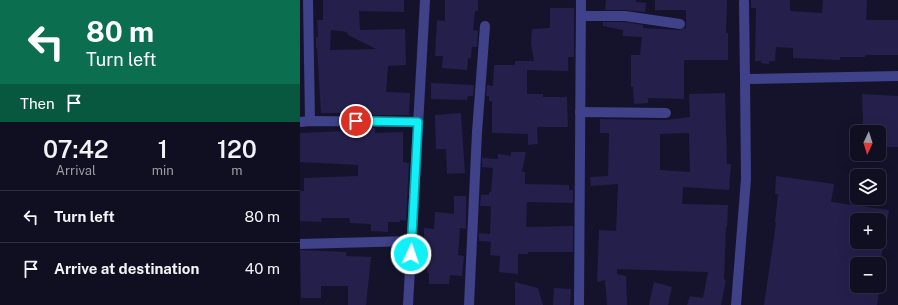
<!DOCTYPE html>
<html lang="en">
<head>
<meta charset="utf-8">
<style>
	:root { --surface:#100e21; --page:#19172a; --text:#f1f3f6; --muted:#9c9ca5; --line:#302e3f }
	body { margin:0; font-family:"Public Sans",sans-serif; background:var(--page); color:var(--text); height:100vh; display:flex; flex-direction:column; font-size:15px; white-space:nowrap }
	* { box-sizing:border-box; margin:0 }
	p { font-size:13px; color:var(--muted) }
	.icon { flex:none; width:22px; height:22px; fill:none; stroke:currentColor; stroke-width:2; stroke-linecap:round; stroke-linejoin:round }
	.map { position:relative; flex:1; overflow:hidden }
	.side { display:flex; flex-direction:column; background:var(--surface); width:300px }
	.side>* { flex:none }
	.guide { background:#0b6e4f; color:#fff; overflow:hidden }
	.needle { width:26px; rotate:184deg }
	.buttons { position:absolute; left:550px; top:125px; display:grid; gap:8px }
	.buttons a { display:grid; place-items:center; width:36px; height:36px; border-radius:6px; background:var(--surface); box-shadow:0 4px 16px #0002,0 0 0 1px var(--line); font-size:20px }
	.pin { position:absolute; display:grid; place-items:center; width:34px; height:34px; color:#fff; margin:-17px; border:2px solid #fff; border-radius:50%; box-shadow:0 1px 4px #0007 }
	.me { position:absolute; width:44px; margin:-22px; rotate:3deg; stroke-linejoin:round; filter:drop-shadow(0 0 3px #0008) }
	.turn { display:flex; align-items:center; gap:14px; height:84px; padding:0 20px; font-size:18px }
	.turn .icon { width:52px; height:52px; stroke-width:2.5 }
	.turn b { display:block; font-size:28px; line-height:34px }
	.then { display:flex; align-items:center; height:38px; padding:0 20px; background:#0003; gap:8px; font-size:15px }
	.eta { display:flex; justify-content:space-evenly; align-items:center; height:68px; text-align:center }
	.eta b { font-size:24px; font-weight:600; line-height:28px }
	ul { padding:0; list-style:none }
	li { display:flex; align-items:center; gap:12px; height:52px; padding:0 20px; border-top:1px solid var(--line) }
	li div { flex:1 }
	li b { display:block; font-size:15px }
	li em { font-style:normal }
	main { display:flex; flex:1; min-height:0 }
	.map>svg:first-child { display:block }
	.building { fill:#251f4c; fill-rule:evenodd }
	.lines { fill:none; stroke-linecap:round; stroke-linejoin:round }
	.minor { stroke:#3f4189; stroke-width:10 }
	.route-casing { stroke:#0b9ba1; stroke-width:10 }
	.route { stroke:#11eff7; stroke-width:7 }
</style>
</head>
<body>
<main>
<section class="side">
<div class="guide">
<div class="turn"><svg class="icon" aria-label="left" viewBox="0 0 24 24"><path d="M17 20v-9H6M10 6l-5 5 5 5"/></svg><div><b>80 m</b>Turn left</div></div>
<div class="then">Then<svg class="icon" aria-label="arrive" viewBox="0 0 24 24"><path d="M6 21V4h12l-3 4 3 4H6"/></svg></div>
</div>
<div class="eta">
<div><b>07:42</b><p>Arrival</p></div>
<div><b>1</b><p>min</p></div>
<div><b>120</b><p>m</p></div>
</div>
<ul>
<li><svg class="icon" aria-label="left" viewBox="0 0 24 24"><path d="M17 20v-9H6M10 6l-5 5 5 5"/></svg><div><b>Turn left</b></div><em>80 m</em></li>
<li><svg class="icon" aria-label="arrive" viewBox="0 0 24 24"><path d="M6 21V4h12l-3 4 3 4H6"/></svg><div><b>Arrive at destination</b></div><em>40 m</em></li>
</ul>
</section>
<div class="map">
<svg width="598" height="305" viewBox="0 0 598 305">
	<rect width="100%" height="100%" fill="#15132c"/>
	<g class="building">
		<path d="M23,0H104V12L59,11L60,30L105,29L106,65L88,66L86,92L110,93L109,115H64V113H21L17,48H16V37H18L17,20H23ZM31,30L47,32L48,35L76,49L30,50Z"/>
		<polygon points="145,0 178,0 178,11 175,11 173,30 178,31 177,47 172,47 171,58 168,58 167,70 142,68 143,56 135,56 137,20 145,21"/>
		<polygon points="306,0 336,0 336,2 346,3 345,12 325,10 305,10"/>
		<polygon points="355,0 427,0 426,33 428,33 428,60 384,60 384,99 348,98 348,103 334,104 333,87 331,87 331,55 340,55 342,37 323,36 323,30 303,26 303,22 325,22 343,25 343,28 379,30 386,28 386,10 355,10"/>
		<polygon points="451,0 490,0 490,11 522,13 523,0 567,0 566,20 598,20 598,55 565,55 565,57 540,57 540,60 493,58 493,48 476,47 475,61 469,61 469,64 461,63 461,61 455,61 456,8 451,8"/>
		<polygon points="250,8 274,8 274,57 268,57 268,71 227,70 227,94 243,94 243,97 267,97 268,127 237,127 238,144 228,145 228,134 192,133 192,101 189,101 189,96 186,96 187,85 193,86 194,65 215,65 215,61 234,61 231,44 232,29 250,28"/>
		<polygon points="131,83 174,85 173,96 168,96 167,100 131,99"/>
		<path d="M425,93L427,164H431L429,190L383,187L382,204L428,205L427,227H426L424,279L426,280L421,305H387L390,296L403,298L408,272L317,269V274L326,276L327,305H307L305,280L297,282L299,230L316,231L318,184L291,186L290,177L308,176L309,133H300V119L366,120L390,117L389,94ZM389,133L390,172L360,170V134Z"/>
		<polygon points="562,94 598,96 598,147 579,147 579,132 562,132 563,120"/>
		<polygon points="161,113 165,173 147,174 146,149 136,149 135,115"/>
		<polygon points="64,128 75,128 75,133 103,132 103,162 109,163 106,221 100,220 100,222 88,222 88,232 71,231 71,224 50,223 49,218 21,218 22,222 0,221 0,191 4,191 4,178 58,176 58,165 0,162 0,133 64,130"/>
		<polygon points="211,152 226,152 222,172 225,172 225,184 269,185 269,190 273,190 273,203 227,202 226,227 273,226 273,252 228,252 228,254 218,254 218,274 199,272 200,256 190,255 191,242 179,241 179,233 190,234 191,206 180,206 181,195 189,195 189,192 191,192 193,168 182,167 182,158 198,159 198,154 211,156"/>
		<path d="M476,176L534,184L531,202L589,210L580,264H557V286H580L577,305H464L476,223H475L478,194H475ZM557,220H579V242H557Z"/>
		<polygon points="154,196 166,196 166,229 160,228 158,255 164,256 162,276 150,275 149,284 129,284 129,273 127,273 128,262 125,262 127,243 124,243 124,228 134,229 135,212 154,214"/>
		<polygon points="0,250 46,252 46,256 71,257 66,305 48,305 48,286 21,286 21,298 1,298"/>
		<polygon points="215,282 238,288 243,305 215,305"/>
		<polygon points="354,282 372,287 368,305 349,305"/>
		<polygon points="254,288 271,289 270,305 253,305"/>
	</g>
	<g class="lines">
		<g class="minor">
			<polyline points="8,0 10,121"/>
			<polyline points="444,2 445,79"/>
			<polyline points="281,16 325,16 380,24"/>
			<polyline points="280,112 366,113"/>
			<polyline points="0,122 10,121 118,122"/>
			<polyline points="0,244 112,241"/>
			<polyline points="108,305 125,0"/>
			<polyline points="169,305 177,132 185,26"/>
			<polyline points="279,305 281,0"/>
			<polyline points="436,305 446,179 445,79 598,76"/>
		</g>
	</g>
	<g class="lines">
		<g class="route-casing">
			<polyline id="route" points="56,121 118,122 111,254"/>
		</g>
		<use href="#route" class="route"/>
	</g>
</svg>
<div class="buttons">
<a><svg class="needle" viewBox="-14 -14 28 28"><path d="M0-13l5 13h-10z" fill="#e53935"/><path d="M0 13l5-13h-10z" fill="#9c9ca5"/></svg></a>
<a><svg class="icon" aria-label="layers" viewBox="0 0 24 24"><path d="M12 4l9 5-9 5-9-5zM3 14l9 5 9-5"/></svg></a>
<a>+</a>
<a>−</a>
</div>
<div class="pin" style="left:56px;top:121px;background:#d93025"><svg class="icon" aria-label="arrive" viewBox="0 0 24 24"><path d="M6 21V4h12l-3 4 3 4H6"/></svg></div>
<svg class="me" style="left:111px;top:254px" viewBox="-20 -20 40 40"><circle r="17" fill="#11eff7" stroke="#fff" stroke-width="3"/><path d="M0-11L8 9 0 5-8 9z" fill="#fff"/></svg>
</div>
</main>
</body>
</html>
